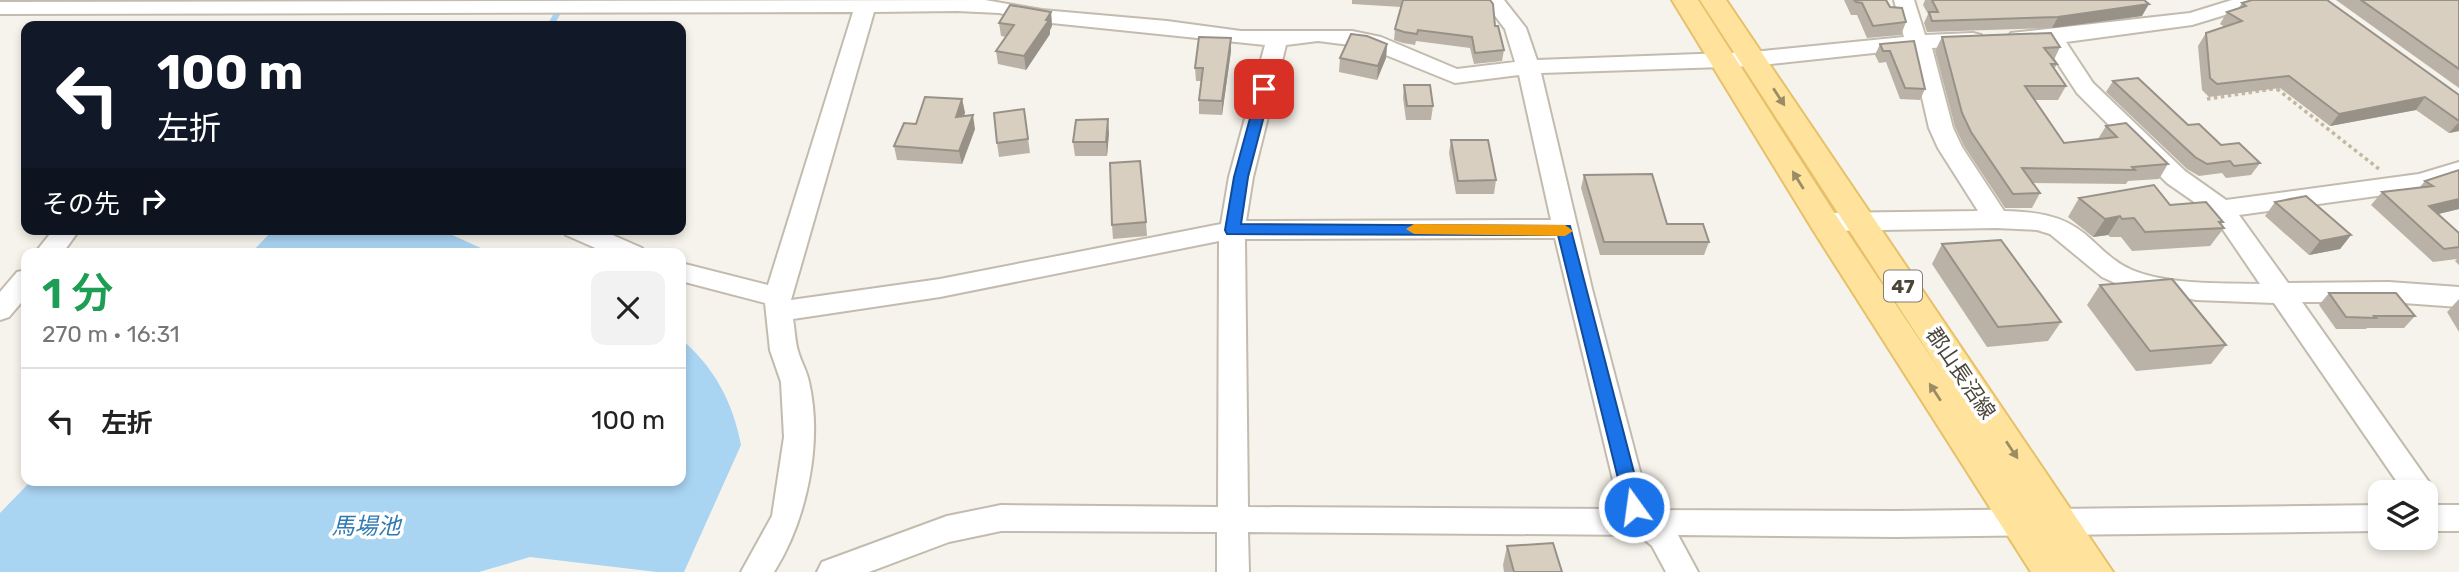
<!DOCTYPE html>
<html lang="ja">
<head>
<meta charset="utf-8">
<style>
	:root { --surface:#fff; --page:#f2f2f2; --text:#222; --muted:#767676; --line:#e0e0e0 }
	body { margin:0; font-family:Rubik,"Noto Sans JP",sans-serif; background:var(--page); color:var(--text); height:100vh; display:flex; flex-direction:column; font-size:26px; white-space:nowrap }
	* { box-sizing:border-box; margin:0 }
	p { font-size:23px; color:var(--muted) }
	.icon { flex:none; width:38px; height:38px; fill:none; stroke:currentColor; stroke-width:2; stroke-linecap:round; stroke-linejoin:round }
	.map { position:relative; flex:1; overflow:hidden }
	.panel { position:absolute; left:21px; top:248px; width:665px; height:238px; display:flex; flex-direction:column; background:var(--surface); border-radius:14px; box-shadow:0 4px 10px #0003 }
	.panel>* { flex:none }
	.guide { position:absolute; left:21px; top:21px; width:665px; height:214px; border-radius:14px; box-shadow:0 4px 10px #0003; background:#111827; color:#fff; overflow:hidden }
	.fabs { position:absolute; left:2368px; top:480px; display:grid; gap:14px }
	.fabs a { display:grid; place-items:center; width:70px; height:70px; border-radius:14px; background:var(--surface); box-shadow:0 4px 10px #0003; font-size:35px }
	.pin { position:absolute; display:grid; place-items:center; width:60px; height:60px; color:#fff; margin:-30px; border-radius:14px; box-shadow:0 4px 10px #0006 }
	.me { position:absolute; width:77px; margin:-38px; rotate:346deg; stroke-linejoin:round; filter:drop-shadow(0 0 5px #0008) }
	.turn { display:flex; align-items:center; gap:24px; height:147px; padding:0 21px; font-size:32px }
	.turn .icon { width:91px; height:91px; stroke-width:2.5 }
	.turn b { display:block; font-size:49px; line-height:60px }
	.then { display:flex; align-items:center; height:66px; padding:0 21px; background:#0003; gap:14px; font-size:26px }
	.round { display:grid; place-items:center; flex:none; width:74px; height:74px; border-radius:14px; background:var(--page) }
	.headline { display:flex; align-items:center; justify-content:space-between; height:119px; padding:0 21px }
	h1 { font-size:42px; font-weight:600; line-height:52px; color:#1e9e55 }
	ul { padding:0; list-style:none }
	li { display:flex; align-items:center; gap:21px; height:105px; padding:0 21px; border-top:2px solid var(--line) }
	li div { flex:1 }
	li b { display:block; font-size:26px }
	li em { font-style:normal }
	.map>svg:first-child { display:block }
	.water { fill:#a9d4f2 }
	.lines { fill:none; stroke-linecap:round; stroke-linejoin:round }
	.stream { stroke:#a9d4f2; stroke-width:6 }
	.minor-casing { stroke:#c2bbae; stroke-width:4 }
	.major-casing { stroke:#e6c16a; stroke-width:4 }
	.path { stroke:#c4b79f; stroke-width:3.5; stroke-dasharray:3.5 3.5; stroke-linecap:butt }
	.minor { fill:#fff; fill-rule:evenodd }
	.major { fill:#ffe39c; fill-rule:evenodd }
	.wall { fill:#bab2a6 }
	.shaded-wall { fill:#979187 }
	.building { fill:#d8cfc1; stroke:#979187; stroke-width:2 }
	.oneway { fill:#9c8c66 }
	.route { fill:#1a73e8; stroke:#114b97; stroke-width:2 }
	.slow { fill:#f59e0b }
	.labels { text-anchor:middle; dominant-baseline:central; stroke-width:7; stroke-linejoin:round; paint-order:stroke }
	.shield { fill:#fff; stroke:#817c74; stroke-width:2 }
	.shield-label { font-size:19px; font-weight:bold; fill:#4b4439 }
	.street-label { font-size:21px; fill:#4b4439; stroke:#fff }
	.water-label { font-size:23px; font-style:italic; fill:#2e7ab2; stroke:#fff }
</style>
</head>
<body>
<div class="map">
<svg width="2459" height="572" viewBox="0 0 2459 572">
	<rect width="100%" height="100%" fill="#f6f3ec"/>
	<g class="water">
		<polygon points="274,229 439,229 494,254 250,254"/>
		<path d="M681,339C714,367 733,402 741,445L684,572H657L530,557L479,572H0V513L31,481H681Z"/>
	</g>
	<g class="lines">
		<polyline class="stream" points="550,26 565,0"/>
		<g class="minor-casing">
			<g id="minor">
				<path d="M985,0L1042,10L1167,21L1241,31H1352L1381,37L1457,69L1515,62L1505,29L1483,0H1504L1526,28L1537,60L1753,52L1904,37L1894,0H1914L1925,35L1973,33L1981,35L1984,40L1981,45L1932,48L1953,128L1962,147L2004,211C2034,212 2060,214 2085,234C2100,247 2113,262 2132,270C2167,285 2222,283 2260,284L2213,215L2167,183L2077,93L2045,44L2011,43L2008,38L2011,33L2190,13L2232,0H2264L2261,4L2192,25L2066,42L2093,83L2185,171L2226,200L2419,174L2459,162V178L2420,190L2239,215L2288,283L2389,282L2459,287V307L2389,302H2302L2436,492L2432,501L2426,503V492H2404L2274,303L2196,300L2124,287L2102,277L2050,234L2037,230L1996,228L1824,231L1815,228L1811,222L1815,216L1824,213L1978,211L1938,148L1929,128L1911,49L1753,66L1541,73L1592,289L1648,502L1653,510L1896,511L2380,505V531L1896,537L1678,535L1698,572H1666L1652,546L1639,535L1248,532L1249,572H1217V532L1001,531L949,542L869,572H817L822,562L947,516L1001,505L1218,507L1219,241L940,297L793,319C795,330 795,341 798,351C801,362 807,371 809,382C823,442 807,520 774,572H741L772,516L784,437L781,382L770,350L765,303L681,281V263L768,285L853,12L0,14V2ZM957,11L999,13L1042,22L1265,45L1229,177L1221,224L940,279L791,300L874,12ZM1318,41L1366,47L1455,83L1519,75L1551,220L1246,221L1253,177L1286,45ZM1555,238L1620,509L1248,507L1245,239Z"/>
				<polygon points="54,229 80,229 62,254 34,254"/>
				<polygon points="563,229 599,229 642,248 646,254 609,254 566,235"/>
				<polygon points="26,270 26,297 9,317 0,320 0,292 17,272"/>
				<rect x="2426" y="505" width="33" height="26"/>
			</g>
		</g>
		<g class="major-casing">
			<polygon id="major" points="1672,0 1698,0 1835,214 1943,375 1700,0 1726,0 2113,572 2031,572 1813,230"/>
		</g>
		<g class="path">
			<polyline points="2277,89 2379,169"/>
			<polyline points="2207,99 2286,87"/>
		</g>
		<use href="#minor" class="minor"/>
		<use href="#major" class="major"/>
	</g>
	<g class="wall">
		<polygon points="1352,0 1490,0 1495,26 1504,50 1502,61 1474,64 1470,48 1416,41 1415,45 1403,43 1394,40 1395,29 1401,7 1352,4"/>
		<polygon points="1844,0 1886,0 1890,7 1906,22 1901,35 1867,38 1857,15 1851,15"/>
		<polygon points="1925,0 2144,0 2142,16 2052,28 1927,32 1924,23 1928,14 1923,5"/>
		<polygon points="2336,0 2459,0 2459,88"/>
		<polygon points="2242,3 2459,95 2459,131 2449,133 2416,110 2330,126 2280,88 2209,97 2202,90 2198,46 2206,33 2225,27 2220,24 2227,12 2238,9"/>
		<polygon points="1051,12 1052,26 1050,30 1050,34 1026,70 998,64 996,51 1006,37 1001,36 999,23"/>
		<polygon points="1942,37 2060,47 2054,60 2057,64 2054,69 2066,86 2058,100 2034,100 2064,143 2098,139 2106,126 2168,164 2159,179 2128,181 2126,184 2032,183 2040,193 2032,208 2005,208 1964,146 1955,127 1935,51"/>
		<polygon points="1231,38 1231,51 1222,115 1199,114 1199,100 1201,81 1196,81 1195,68"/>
		<polygon points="1914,41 1925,89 1920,100 1900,99 1886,62 1879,63 1875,55 1880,44"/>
		<polygon points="1387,44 1386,58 1377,80 1339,72 1340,58"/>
		<polygon points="2113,81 2221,145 2260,163 2251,175 2226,178 2222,173 2199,176 2187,169 2106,92"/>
		<polygon points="1404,85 1433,106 1431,120 1406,120 1403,98"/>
		<polygon points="962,99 965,113 963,116 975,129 962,164 897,160 894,146 916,124"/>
		<polygon points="1024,109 1030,153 999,157 997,143"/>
		<polygon points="1109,133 1107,156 1075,156 1073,142"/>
		<polygon points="1451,140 1496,180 1494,194 1456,194 1449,153"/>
		<polygon points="2459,170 2459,209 2438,214 2459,233 2459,265 2455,261 2457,259 2433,262 2371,205 2382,192 2419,188 2425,181"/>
		<polygon points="1584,175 1667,224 1709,242 1704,255 1600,255 1581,188"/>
		<polygon points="2079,198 2170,205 2223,222 2221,224 2224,228 2210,246 2132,251 2121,237 2110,237 2108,235 2093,237 2068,217"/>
		<polygon points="2275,202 2351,235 2340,249 2309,255 2265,216"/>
		<polygon points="1146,222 1147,236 1113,239 1112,225"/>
		<polygon points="1942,244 2061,322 2048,341 1987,347 1932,264"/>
		<polygon points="2100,285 2226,345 2211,364 2136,371 2087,305"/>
		<polygon points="2329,293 2415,316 2404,328 2367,328 2366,329 2336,329 2319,305"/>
		<polygon points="2459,299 2459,332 2447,312"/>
		<polygon points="1507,546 1562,572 1504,572 1503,565"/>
	</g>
	<g class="shaded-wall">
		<polygon points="2149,4 2142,16 2052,28 2058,17"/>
		<polygon points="1051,12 1052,26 1050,30 1050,34 1026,70 1024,56"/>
		<polygon points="1231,38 1231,51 1222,115 1222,101"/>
		<polygon points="1387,44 1386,58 1377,80 1378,66"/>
		<polygon points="2425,97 2416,110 2330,126 2339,114"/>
		<polygon points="962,99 965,113 958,131 956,117"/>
		<polygon points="973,115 975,129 962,164 959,151"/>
		<polygon points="1108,119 1109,133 1107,156 1106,142"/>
		<polygon points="2459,122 2459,131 2449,133"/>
		<polygon points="2459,199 2459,209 2418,219 2429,206"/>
		<polygon points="2120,216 2108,235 2093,237 2105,219"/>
		<polygon points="2351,235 2340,249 2309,255 2320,241"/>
	</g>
	<g class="building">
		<polygon points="1403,0 1490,0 1493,4 1495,26 1498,26 1504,50 1475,53 1472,37 1418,30 1417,34 1404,32 1395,29"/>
		<polygon points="1854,0 1886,0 1890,7 1902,8 1906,22 1873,26 1862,3 1856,2"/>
		<polygon points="1932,0 2144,0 2149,4 2058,17 1932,21 1929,12 1938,12"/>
		<polygon points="2252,0 2327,0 2459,95 2459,121 2425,97 2339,114 2289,76 2217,84 2210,78 2206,33 2242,21 2227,12 2246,6 2242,3"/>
		<polygon points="2361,0 2459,0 2459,69"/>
		<polygon points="1010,5 1051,12 1046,20 1049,20 1024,56 996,51 1014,25 999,23"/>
		<polygon points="2051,33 2060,47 2044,48 2057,64 2051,64 2066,86 2025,86 2064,143 2117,137 2106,126 2126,123 2168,164 2132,167 2135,170 2022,168 2040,193 2013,194 1971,132 1962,113 1942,37"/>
		<polygon points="1351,34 1367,36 1387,44 1378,66 1340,58"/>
		<polygon points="1199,37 1231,38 1222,101 1199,100 1203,68 1195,68"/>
		<polygon points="1914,41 1925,89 1905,88 1890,51 1883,51 1880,44"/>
		<polygon points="2138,78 2188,125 2199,124 2221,145 2239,143 2260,163 2234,166 2230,161 2207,164 2195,157 2113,81"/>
		<polygon points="1404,85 1430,85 1433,106 1407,106"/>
		<polygon points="925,97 962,99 956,117 973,115 959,151 894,146 904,123 916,124"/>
		<polygon points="1024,109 1028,139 997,143 994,113"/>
		<polygon points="1108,119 1106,142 1073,142 1076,120"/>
		<polygon points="1451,140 1488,140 1496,180 1458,181"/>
		<polygon points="1140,161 1146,222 1112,225 1110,163"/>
		<polygon points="2459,170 2459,199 2429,206 2459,233 2459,247 2444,249 2382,192 2433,186 2425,181"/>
		<polygon points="1652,174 1667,224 1703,224 1709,242 1604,242 1584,175"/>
		<polygon points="2154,185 2170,205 2206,202 2223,222 2219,222 2224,228 2145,232 2134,218 2122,219 2120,216 2105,219 2079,198"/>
		<polygon points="2306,196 2351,235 2320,241 2275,202"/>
		<polygon points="2001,240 2061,322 1998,327 1942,244"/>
		<polygon points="2172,279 2226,345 2150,351 2100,285"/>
		<polygon points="2329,293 2396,293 2415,316 2374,316 2376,318 2346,317"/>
		<polygon points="1553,543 1562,572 1514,572 1507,546"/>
	</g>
	<defs><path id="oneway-solid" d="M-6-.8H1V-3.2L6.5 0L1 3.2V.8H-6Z" transform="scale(1.75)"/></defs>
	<g class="oneway">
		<use href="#oneway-solid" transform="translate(1779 97) rotate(57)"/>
		<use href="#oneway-solid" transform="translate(1798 180) rotate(-122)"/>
		<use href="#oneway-solid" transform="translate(1935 392) rotate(-123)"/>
		<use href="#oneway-solid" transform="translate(2012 450) rotate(56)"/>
	</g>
	<polygon class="route" points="1264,85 1271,89 1248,177 1241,224 1570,226 1643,507 1640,512 1634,514 1627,512 1625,507 1558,235 1227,234 1225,230 1234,177 1258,89"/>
	<polygon class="slow" points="1414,224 1565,225 1573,231 1565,236 1414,234 1406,229"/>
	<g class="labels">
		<rect class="shield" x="1884" y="270.5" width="38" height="31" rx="5"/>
		<g class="shield-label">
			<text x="1903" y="286">47</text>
		</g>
		<g class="street-label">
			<text transform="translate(1961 373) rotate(56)">郡山長沼線</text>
		</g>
		<g class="water-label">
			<text x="366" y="526">馬場池</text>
		</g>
	</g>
</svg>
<div class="fabs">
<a><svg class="icon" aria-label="layers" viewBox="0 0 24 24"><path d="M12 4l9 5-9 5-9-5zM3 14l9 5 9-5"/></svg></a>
</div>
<div class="pin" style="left:1264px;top:89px;background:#d93025"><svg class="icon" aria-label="arrive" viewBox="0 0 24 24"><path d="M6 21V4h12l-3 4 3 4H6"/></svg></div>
<svg class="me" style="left:1634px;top:507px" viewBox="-20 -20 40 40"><circle r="17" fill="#1a73e8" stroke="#fff" stroke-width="3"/><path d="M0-11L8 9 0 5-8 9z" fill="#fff"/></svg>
<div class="guide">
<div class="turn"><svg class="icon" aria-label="left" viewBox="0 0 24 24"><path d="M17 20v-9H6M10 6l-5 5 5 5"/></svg><div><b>100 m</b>左折</div></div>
<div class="then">その先<svg class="icon" aria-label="right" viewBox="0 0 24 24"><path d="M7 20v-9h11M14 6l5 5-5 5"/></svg></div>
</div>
<section class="panel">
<div class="headline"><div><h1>1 分</h1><p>270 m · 16:31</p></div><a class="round"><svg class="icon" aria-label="close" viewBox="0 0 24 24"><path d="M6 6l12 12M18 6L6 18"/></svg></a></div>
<ul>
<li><svg class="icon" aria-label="left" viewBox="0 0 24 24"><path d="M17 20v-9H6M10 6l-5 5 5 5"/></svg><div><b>左折</b></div><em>100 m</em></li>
</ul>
</section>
</div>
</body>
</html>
